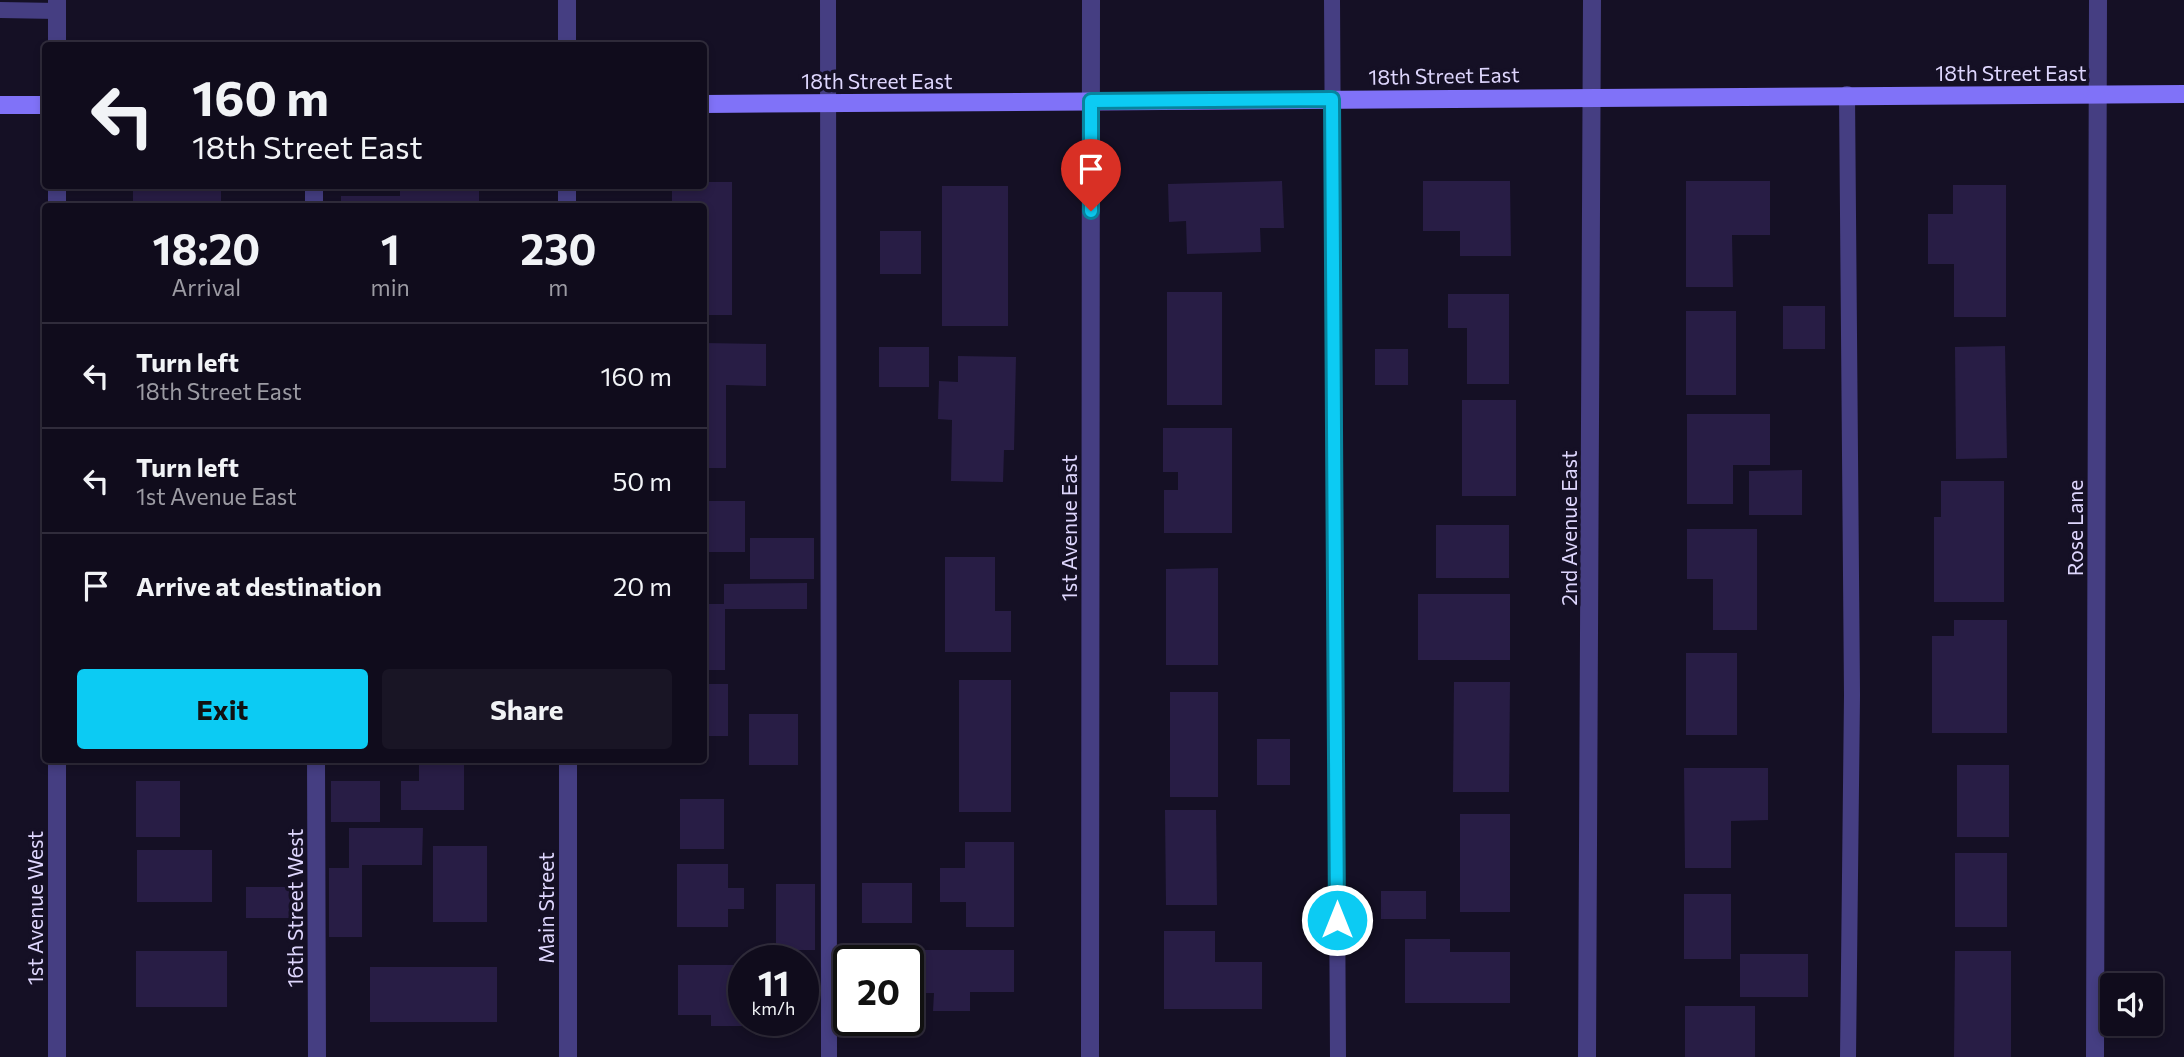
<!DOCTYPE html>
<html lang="en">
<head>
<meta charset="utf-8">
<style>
	:root { --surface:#100c1c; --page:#191525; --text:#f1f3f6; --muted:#9c9ba3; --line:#302c3b; --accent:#0ccbf3 }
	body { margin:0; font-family:Commissioner,sans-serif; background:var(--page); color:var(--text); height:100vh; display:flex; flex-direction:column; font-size:26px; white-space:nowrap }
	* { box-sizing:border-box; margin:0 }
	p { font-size:23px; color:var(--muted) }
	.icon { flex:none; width:38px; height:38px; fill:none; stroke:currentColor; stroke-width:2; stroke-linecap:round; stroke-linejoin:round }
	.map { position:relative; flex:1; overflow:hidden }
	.side { position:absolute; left:42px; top:203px; width:665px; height:560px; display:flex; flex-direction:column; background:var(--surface); border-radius:7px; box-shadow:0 4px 10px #0003,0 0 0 2px var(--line) }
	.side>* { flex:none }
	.top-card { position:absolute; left:42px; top:42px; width:665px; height:147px; border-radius:7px; box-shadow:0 4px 10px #0003,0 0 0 2px var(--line); background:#100c1c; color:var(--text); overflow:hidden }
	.buttons { position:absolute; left:2100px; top:973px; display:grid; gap:14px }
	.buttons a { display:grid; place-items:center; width:63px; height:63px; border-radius:7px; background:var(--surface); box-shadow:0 4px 10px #0003,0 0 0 2px var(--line); font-size:35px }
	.speed { position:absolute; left:728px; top:945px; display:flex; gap:14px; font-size:35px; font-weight:700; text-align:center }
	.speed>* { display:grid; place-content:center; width:91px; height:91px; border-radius:50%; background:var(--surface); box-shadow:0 4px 10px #0003,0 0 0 2px var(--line); line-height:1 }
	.speed small { font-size:18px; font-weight:400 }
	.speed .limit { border:4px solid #111; border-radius:10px; background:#fff; color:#111 }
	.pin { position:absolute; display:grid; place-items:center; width:60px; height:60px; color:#fff; margin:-72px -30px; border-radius:50% 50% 50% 0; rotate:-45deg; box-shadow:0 0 7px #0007 }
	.pin .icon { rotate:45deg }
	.me { position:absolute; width:77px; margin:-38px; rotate:0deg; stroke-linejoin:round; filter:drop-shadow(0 0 5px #0008) }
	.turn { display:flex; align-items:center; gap:24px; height:147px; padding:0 35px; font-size:32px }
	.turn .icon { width:91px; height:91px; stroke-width:2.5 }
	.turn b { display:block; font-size:49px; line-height:60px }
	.eta { display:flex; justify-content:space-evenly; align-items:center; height:119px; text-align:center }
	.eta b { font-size:42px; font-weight:700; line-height:49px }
	.primary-button { display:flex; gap:14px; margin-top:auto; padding:14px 35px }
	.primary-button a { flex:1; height:80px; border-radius:7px; background:var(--accent); color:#111; font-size:28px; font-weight:700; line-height:80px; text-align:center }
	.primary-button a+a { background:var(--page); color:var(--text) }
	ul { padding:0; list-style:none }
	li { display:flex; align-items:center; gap:21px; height:105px; padding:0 35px; border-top:2px solid var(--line) }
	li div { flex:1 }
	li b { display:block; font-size:26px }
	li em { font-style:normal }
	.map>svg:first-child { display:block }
	.building { fill:#281d45 }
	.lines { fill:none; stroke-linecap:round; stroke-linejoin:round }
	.lane { stroke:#453e82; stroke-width:16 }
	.street { stroke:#453e82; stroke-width:18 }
	.secondary { stroke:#8072f8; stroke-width:18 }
	.route-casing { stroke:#08849e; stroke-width:18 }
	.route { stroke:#0ccbf3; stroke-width:12 }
	.labels { text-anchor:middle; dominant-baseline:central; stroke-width:7; stroke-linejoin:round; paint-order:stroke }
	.street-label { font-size:21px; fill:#ded6fd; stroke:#151025 }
</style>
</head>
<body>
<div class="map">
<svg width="2184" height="1057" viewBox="0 0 2184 1057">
	<rect width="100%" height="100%" fill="#151025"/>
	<g class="building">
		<polygon points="1282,181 1284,228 1260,228 1261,252 1187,254 1186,221 1169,222 1168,184"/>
		<polygon points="1423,181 1510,181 1511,256 1460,256 1460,231 1423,231"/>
		<polygon points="1686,181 1770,181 1770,235 1732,235 1733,287 1686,287"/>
		<polygon points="704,182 732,182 732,315 704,315 704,206 672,206 672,186 704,186"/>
		<polygon points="1953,185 2006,185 2006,317 1954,317 1954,264 1928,264 1928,214 1953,214"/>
		<polygon points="400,186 479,186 479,206 341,206 341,196 400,196"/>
		<rect x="942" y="186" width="66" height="140"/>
		<rect x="133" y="189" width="88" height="17"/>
		<rect x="880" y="231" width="41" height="43"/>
		<rect x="1167" y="292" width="55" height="113"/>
		<polygon points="1448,294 1509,294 1509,384 1467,384 1467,328 1448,328"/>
		<rect x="1783" y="306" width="42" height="43"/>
		<rect x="1686" y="311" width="50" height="84"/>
		<polygon points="704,343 766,344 766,386 726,385 726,468 704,468"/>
		<polygon points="2005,346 2007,458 1956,459 1955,347"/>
		<rect x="879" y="347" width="50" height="40"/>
		<rect x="1375" y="349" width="33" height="36"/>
		<polygon points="958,356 1016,357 1014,450 1004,450 1003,482 951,481 952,420 938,419 939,381 958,382"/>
		<rect x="1462" y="400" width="54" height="96"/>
		<polygon points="1687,414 1770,414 1770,465 1733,465 1733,504 1687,504"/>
		<polygon points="1163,428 1232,428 1232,533 1164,533 1164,490 1178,490 1178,472 1163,472"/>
		<polygon points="1802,470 1802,515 1749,515 1749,471"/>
		<polygon points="1941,481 2004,481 2004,602 1934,602 1934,517 1941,517"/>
		<rect x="704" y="501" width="41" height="51"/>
		<rect x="1436" y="525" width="73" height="53"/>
		<polygon points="1687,529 1757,529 1757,630 1713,630 1713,579 1687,579"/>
		<rect x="750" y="538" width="64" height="41"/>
		<polygon points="945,557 995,557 995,611 1011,611 1011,652 945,652"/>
		<polygon points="1218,568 1218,665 1166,665 1166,569"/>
		<polygon points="807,583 807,609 725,609 725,670 704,670 704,604 724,604 724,584"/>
		<rect x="1418" y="594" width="92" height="66"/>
		<polygon points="1954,620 2007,620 2007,733 1932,733 1932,636 1954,636"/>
		<rect x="1686" y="653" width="51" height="82"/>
		<rect x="959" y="680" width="52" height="132"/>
		<polygon points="1454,682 1510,682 1509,792 1453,792"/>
		<rect x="704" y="684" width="24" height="52"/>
		<rect x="1170" y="692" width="48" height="105"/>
		<rect x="749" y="714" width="49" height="51"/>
		<rect x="1257" y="739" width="33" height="46"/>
		<rect x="233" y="760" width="36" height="2"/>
		<polygon points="419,760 464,760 464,810 401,810 401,781 419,781"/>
		<rect x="1957" y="765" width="52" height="72"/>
		<polygon points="1684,768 1768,768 1768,820 1731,821 1731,868 1685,868"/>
		<rect x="136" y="781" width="44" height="56"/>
		<rect x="331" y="781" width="49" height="41"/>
		<rect x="680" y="799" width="44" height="50"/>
		<polygon points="1165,810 1216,810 1217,905 1166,905"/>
		<rect x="1460" y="814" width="50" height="98"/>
		<polygon points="349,828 423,828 422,865 362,865 362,937 329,937 329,868 349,868"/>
		<polygon points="965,842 1014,842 1014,927 966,927 966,902 940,902 940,868 965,868"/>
		<rect x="433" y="846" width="54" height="76"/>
		<rect x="137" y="850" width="75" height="52"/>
		<rect x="1955" y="853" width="52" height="74"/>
		<polygon points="677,864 728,864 728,888 744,888 744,909 728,909 728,927 677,927"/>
		<rect x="862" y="883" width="50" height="40"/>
		<rect x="776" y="884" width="39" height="66"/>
		<rect x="246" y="887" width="47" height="31"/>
		<rect x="1381" y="891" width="45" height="28"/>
		<rect x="1684" y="894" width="47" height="65"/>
		<polygon points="1164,931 1215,931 1215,962 1262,962 1262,1009 1164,1009"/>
		<polygon points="1405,939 1450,939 1450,952 1510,952 1510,1003 1405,1003"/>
		<polygon points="892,950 1014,950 1014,992 970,992 970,1011 933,1011 934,993 908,993 908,961 892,961"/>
		<rect x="136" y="951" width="91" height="56"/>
		<polygon points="1955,951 2011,951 2011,1057 1954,1057"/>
		<rect x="1740" y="954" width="68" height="43"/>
		<polygon points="678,965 744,965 746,1026 711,1026 711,1015 678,1015"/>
		<rect x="370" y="967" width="127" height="55"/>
		<rect x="1685" y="1006" width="70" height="51"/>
	</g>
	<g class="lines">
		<g class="lane">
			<polyline points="828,0 829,1057"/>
			<polyline points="1332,0 1338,1057"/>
			<polyline points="0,10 57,11"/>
			<polyline points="1847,94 1852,695 1848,1057"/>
		</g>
		<g class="street">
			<polyline points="567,0 567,46"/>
			<polyline points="57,46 57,0"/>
			<polyline points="57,186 57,206"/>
			<polyline points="314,186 314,206"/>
			<polyline points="567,186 567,206"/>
			<polyline points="57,760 57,1057"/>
			<polyline points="316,760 317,1057"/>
			<polyline points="568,760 568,1057"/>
			<polyline points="1090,1057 1091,0"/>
			<polyline points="1587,1057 1592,0"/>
			<polyline points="2095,1057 2098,0"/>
		</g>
		<g class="secondary">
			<polyline points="704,104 2184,94"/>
			<polyline points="0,105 46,105"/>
		</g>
	</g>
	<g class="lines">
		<g class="route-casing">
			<polyline id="route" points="1091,211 1091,101 1332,99 1337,920"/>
		</g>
		<use href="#route" class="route"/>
	</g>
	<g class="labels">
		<g class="street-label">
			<text x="2011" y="72">18th Street East</text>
			<text transform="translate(1444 75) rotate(-1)">18th Street East</text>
			<text x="877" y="80">18th Street East</text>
			<text transform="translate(1068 528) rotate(-90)">1st Avenue East</text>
			<text transform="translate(1568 528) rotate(-90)">2nd Avenue East</text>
			<text transform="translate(2074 528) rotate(-90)">Rose Lane</text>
			<text transform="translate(34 908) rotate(-90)">1st Avenue West</text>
			<text transform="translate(294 908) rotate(-90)">16th Street West</text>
			<text transform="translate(545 908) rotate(-90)">Main Street</text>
		</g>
	</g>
</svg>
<div class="buttons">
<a><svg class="icon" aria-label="sound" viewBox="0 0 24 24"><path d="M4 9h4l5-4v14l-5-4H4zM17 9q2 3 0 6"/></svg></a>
</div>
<div class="speed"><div>11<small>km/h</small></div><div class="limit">20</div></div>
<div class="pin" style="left:1091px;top:211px;background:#d93025"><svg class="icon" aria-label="arrive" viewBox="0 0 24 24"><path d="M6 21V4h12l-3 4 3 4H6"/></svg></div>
<svg class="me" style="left:1337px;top:920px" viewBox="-20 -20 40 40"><circle r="17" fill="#0ccbf3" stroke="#fff" stroke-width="3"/><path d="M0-11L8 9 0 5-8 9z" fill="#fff"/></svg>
<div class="top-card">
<div class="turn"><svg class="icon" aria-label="left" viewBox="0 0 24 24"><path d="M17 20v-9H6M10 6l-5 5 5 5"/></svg><div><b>160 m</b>18th Street East</div></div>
</div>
<section class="side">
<div class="eta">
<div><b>18:20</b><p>Arrival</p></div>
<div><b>1</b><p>min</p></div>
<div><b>230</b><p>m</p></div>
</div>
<ul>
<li><svg class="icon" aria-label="left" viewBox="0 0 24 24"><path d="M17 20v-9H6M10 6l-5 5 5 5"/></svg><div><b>Turn left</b><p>18th Street East</p></div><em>160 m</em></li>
<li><svg class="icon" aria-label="left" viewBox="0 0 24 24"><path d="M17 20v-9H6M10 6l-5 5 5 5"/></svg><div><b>Turn left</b><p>1st Avenue East</p></div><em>50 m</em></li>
<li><svg class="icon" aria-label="arrive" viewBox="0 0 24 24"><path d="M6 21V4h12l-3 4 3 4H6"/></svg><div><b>Arrive at destination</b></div><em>20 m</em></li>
</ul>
<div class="primary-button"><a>Exit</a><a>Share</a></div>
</section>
</div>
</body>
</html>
